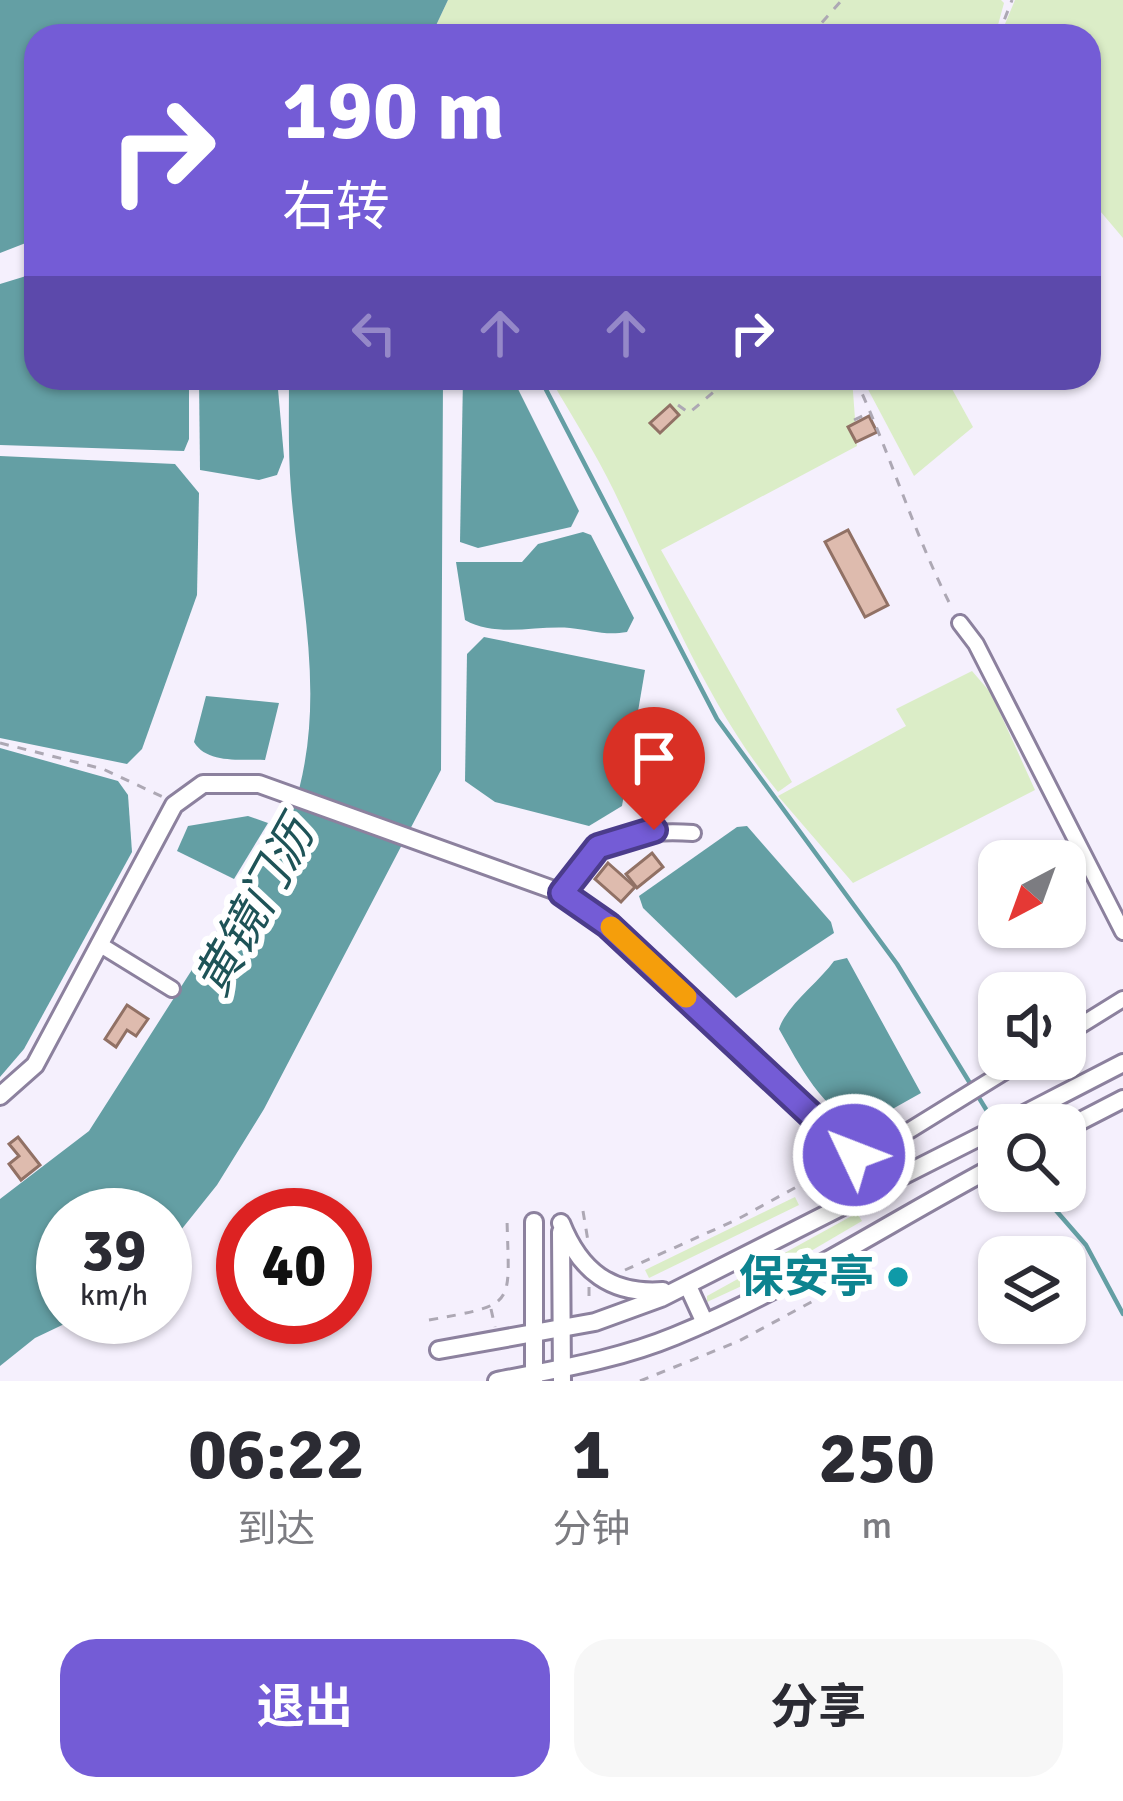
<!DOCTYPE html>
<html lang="zh">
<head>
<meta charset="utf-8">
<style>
	:root { --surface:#fff; --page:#f7f7f7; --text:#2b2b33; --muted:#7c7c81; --accent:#745cd6 }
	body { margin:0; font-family:Signika,"Noto Sans SC",sans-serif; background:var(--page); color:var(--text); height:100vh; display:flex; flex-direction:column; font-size:45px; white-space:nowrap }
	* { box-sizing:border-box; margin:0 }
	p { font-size:39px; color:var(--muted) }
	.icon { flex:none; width:66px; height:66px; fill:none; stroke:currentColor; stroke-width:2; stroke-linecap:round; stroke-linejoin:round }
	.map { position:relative; height:1381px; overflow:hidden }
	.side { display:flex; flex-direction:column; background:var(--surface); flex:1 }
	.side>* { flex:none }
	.hud { position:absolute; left:24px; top:24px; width:1077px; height:366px; border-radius:36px; box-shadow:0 3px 9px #0004; background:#745cd6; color:#fff; overflow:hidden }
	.needle { width:78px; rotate:221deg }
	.fabs { position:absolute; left:978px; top:840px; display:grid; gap:24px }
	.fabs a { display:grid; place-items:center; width:108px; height:108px; border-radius:24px; background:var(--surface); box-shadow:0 3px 9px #0004; font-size:60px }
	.speed { position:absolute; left:36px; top:1188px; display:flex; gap:24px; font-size:60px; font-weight:700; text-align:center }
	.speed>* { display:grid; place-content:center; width:156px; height:156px; border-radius:50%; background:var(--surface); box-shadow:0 3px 9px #0004; line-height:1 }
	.speed small { font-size:30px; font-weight:400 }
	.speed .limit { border:18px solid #d22; background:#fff; color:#111 }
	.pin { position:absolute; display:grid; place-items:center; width:102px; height:102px; color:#fff; margin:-123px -51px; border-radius:50% 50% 50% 0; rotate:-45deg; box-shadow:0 0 12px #0007 }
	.pin .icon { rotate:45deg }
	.me { position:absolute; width:132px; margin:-66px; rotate:313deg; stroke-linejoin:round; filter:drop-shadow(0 0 9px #0008) }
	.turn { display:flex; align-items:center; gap:42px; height:252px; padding:0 60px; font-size:54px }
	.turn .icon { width:156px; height:156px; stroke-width:2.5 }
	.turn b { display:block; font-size:84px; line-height:102px }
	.lanes { display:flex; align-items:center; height:114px; padding:0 60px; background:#0003; justify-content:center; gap:60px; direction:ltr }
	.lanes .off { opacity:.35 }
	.eta { display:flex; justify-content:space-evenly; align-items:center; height:204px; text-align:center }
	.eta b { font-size:72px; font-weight:700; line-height:84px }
	.primary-button { display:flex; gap:24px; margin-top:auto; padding:24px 60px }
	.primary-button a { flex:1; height:138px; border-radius:36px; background:var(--accent); color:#fff; font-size:48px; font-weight:700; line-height:138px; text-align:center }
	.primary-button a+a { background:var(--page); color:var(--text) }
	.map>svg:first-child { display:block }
	.green { fill:#dbedc7 }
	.water { fill:#649fa4 }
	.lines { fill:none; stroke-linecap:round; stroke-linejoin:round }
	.stream { stroke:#649fa4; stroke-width:4.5 }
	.building { fill:#debbae; stroke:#917165; stroke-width:3 }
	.minor-casing { stroke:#8c819e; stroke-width:20 }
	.tertiary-casing { stroke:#8c819e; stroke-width:22 }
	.path { stroke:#ada8b4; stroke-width:3; stroke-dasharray:9 9; stroke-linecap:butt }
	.minor { stroke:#fff; stroke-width:14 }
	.tertiary { stroke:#fff; stroke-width:16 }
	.route-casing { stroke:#4b3c8b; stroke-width:30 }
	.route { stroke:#745cd6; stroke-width:21 }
	.slow { stroke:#f59e0b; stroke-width:21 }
	.culture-dot { fill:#0f9aa8; stroke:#fff; stroke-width:4.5 }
	.labels { text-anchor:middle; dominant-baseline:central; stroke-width:12; stroke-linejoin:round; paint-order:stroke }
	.culture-label { font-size:45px; font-weight:bold; fill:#0d838f; stroke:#fff; text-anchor:end }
	.water-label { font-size:48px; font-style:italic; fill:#1e5357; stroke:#fff }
</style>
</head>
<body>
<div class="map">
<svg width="1123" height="1381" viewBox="0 0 1123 1381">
	<rect width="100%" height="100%" fill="#f5f0fd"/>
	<g class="green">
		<polygon points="448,0 1001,0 1004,3 995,36 431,36"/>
		<polygon points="1015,0 1123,0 1123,238 1089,198 1089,36 1000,36"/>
		<path d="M550,378H852L857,446L661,550L792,782L778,792C705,703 663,593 614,491C595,452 571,415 550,378Z"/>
		<polygon points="862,378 946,378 973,427 914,476"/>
		<polygon points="972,671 991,693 1035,790 853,883 778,796 906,726 896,709"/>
		<polygon points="795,1197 799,1205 649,1278 645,1270"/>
		<polygon points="857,1213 862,1221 787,1265 707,1302 707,1296"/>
	</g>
	<g class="water">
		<polygon points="0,0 448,0 431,36 36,36 36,239 0,253"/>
		<polygon points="36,273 36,378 189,378 189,439 184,451 0,445 0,284"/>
		<polygon points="199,378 277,378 284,457 277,475 259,480 200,470"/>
		<path d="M289,378H443L441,770L264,1109L217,1185L165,1250V1215H63V1317H79L35,1338L0,1366V1199L89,1131L292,813C329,703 300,601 291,490C288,453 289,415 289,378Z"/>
		<polygon points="463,378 513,379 579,511 571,527 478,548 460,542"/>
		<polygon points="0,456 175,464 199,493 197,595 142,749 127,764 0,738"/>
		<path d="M583,532L591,535L634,618L627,632C605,636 591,630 570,628C538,625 496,638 465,620L456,562H522L538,544Z"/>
		<polygon points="484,637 645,670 622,806 589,826 495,802 465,781 467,654"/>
		<path d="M206,696L279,703L265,760C241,759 207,764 194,742Z"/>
		<polygon points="0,748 118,781 128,795 132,852 24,1049 0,1077"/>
		<polygon points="248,816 268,823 234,879 177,851 188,826"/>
		<polygon points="747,826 831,922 834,933 736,998 643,908 639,896 737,827"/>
		<path d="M847,958L921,1093L864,1125C824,1116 798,1062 779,1029C786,1006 819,982 834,961Z"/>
	</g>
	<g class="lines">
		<g class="stream">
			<polyline points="540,378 717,719 897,964 995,1124"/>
			<polyline points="1039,1191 1086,1245 1123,1314"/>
		</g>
	</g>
	<g class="building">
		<polygon points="670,405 679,415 660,433 650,423"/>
		<polygon points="869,416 877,432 856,442 848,427"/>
		<polygon points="848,530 888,605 865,617 825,542"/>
		<polygon points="652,853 663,867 637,888 626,874"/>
		<polygon points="608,863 635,887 621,902 595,879"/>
		<polygon points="127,1005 148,1019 136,1036 127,1030 116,1047 105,1039"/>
		<polygon points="18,1137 40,1165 21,1180 9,1164 19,1156 9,1144"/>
	</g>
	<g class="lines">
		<g class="minor-casing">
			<g id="minor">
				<polyline points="960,623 976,644 1123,932"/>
				<path d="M562,893C593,839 632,829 693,833"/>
				<polyline points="99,944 172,989"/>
				<polyline points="1065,1035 1123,999"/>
				<polyline points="860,1161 1025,1059"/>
			</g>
		</g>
		<g class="tertiary-casing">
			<g id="tertiary">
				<polyline points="0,1096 35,1065 174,805 203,784 259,784 562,893 608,925 885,1185"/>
				<polyline points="1003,1125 1123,1063"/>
				<polyline points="1065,1129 1123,1099"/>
				<polyline points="534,1222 534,1380"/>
				<path d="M561,1223C580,1271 611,1295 663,1291"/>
				<polyline points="561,1232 562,1381"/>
				<polyline points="688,1286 705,1323"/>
				<polyline points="439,1350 595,1322 661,1298 999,1127"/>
				<path d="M497,1381C557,1369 617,1360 675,1336C788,1290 891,1221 999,1164"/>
			</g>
		</g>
		<g class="path">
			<polyline points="810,36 842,0"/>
			<polyline points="998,36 1012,0"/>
			<path d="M855,378C891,455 914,535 953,610"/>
			<polyline points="678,405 689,413 730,378"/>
			<polyline points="854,420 869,413"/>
			<polyline points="0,743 103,769 163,797"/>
			<polyline points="583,1211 588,1241"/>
			<polyline points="625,1270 738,1219 842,1162"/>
			<polyline points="589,1287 589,1305"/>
			<polyline points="491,1309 495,1327"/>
			<path d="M429,1320C518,1304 509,1307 507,1219"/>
			<polyline points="640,1381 739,1341 854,1279"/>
		</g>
		<use href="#minor" class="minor"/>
		<use href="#tertiary" class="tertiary"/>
	</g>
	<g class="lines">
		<g class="route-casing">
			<polyline id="route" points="654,830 598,847 562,893 608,925 854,1155"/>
		</g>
		<use href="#route" class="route"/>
		<polyline class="slow" points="611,927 686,997"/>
	</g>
	<circle class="culture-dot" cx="898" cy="1277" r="12"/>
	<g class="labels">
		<g class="culture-label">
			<text x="874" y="1277">保安亭</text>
		</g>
		<g class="water-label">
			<text transform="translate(255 908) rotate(-61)">黄镜门沥</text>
		</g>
	</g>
</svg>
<div class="fabs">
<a><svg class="needle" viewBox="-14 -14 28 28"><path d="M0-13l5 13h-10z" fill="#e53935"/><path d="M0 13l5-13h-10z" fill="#7c7c81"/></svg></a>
<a><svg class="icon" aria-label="sound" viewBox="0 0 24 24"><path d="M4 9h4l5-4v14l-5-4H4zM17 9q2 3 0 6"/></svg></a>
<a><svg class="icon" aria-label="search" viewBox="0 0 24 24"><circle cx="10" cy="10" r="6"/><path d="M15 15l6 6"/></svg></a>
<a><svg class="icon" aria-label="layers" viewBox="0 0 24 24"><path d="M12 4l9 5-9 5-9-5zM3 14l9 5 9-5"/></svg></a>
</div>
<div class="speed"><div>39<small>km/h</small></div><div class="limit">40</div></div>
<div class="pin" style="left:654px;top:830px;background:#d93025"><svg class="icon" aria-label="arrive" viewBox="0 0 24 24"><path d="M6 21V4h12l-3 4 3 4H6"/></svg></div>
<svg class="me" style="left:854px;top:1155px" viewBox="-20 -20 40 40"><circle r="17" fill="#745cd6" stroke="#fff" stroke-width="3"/><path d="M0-11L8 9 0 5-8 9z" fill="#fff"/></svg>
<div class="hud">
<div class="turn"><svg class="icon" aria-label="right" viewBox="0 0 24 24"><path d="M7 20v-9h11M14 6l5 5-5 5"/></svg><div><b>190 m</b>右转</div></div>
<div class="lanes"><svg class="icon off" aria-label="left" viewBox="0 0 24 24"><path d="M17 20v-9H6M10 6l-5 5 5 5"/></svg><svg class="icon off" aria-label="ahead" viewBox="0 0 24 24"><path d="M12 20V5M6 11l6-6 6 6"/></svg><svg class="icon off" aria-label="ahead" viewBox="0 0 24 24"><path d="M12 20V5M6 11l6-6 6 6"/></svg><svg class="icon" aria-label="right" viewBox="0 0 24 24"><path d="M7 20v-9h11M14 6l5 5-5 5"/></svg></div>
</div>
</div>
<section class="side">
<div class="eta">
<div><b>06:22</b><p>到达</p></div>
<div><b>1</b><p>分钟</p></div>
<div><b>250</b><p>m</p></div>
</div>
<div class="primary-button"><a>退出</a><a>分享</a></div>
</section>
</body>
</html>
